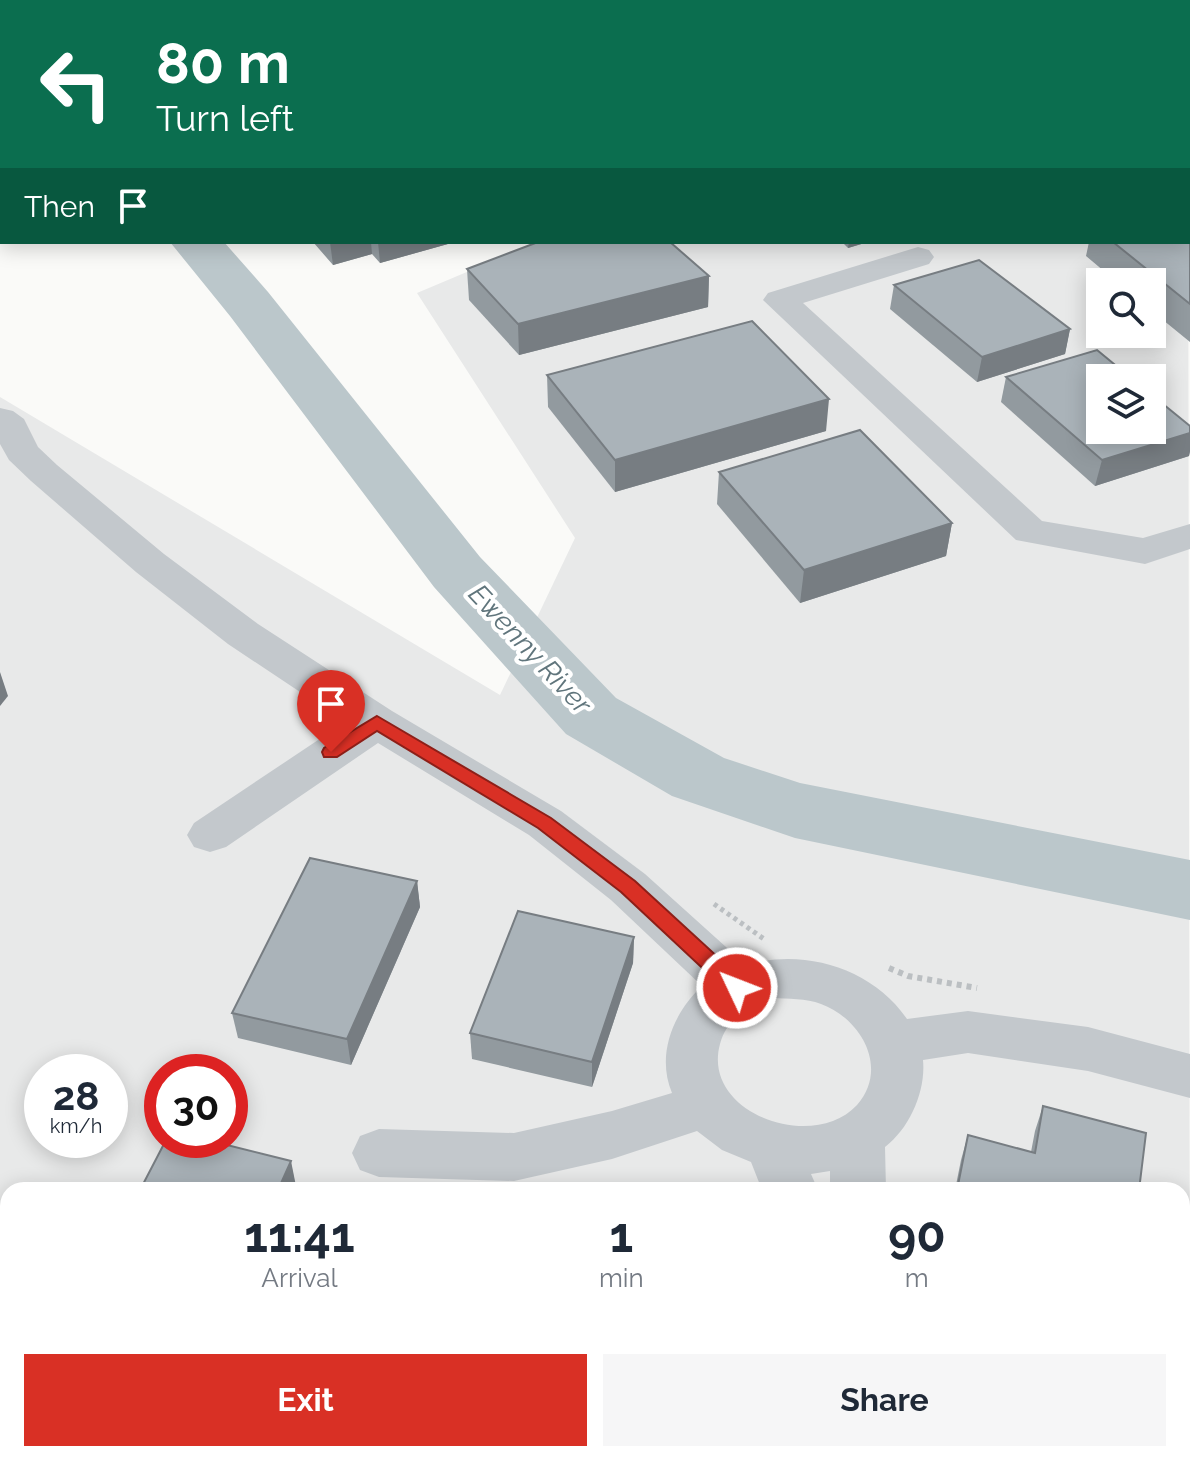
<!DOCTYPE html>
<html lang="en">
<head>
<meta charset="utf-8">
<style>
	:root { --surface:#fff; --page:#f6f6f7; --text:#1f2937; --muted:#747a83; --accent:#d93025 }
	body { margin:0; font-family:Raleway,sans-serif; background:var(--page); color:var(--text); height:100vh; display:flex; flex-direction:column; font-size:30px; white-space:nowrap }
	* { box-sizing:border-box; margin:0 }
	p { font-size:26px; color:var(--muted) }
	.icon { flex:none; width:44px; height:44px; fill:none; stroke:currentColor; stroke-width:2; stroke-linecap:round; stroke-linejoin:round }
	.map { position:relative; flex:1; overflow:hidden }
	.drawer { position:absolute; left:0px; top:1182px; width:1190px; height:280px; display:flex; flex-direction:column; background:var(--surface); border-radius:24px 24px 0 0; box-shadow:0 4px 20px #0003 }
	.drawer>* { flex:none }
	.hud { position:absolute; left:0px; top:0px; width:1190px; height:244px; box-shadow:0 4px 20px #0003; background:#0b6e4f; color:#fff; overflow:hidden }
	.controls { position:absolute; left:1086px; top:268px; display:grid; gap:16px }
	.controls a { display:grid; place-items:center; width:80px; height:80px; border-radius:0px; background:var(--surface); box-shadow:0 4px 20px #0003; font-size:40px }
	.speed { position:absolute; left:24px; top:1054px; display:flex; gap:16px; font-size:40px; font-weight:700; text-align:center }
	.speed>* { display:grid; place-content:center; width:104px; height:104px; border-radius:50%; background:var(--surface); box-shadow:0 4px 20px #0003; line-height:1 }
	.speed small { font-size:20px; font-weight:400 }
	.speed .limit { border:12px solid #d22; background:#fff; color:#111 }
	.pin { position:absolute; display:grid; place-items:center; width:68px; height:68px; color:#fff; margin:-82px -34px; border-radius:50% 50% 50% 0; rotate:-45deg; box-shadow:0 0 8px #0007 }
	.pin .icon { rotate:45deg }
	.me { position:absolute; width:88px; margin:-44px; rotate:313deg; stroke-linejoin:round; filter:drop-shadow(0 0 6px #0008) }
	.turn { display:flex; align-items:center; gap:28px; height:168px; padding:0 24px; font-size:36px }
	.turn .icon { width:104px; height:104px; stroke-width:2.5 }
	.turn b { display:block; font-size:56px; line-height:68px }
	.then { display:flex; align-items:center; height:76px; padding:0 24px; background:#0003; gap:16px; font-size:30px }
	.eta { display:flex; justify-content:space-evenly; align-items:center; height:136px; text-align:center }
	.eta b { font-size:48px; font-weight:700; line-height:56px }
	.cta { display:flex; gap:16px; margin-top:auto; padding:16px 24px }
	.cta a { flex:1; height:92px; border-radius:0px; background:var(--accent); color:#fff; font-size:32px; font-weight:700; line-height:92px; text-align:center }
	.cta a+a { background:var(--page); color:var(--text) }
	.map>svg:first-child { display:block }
	.built { fill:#e8e9e9; fill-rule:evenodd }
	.green { fill:#dadfd7 }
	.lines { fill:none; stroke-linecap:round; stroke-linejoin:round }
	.stream { fill:#bbc7cb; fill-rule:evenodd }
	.river { fill:#bbc7cb; fill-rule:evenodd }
	.major-casing { stroke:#b5babe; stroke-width:2 }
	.path-far1 { stroke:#bbbfc2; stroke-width:5; stroke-dasharray:4 4; stroke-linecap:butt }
	.path { stroke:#bbbfc2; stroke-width:6; stroke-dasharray:5 5; stroke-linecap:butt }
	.minor { fill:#c3c8cc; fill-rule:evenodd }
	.major { fill:#fff; fill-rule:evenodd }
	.wall { fill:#929a9f }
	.shaded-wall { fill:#777d82 }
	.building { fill:#aab3b9; stroke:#777d82; stroke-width:2 }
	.route { fill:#d93025; stroke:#8d1f18; stroke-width:2 }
	.labels { text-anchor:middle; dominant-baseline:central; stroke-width:8; stroke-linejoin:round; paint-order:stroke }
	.water-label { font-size:28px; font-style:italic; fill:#60757c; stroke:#fff }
</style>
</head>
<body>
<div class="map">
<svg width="1190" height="1462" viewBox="0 0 1190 1462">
	<rect width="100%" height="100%" fill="#fafaf8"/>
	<path class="built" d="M1188,67L1190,1462H0V397L500,695L575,538L417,293L538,242H1188ZM1100,282H1152V334H1100ZM1100,378H1152V430H1100ZM42,1072H110V1140H42ZM162,1072H230V1140H162ZM8,1190H1182V1454H8Z"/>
	<polygon class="green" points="405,0 861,0 866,2 409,2"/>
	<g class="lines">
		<polygon class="stream" points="249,0 247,2 239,2 241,0"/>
		<g class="river">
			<rect x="0" y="93" width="2" height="28"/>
			<polygon points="170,242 224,242 268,292 480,557 616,698 724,758 800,783 1190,860 1190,920 795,838 672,796 566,734 434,587 230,316"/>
		</g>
		<g class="major-casing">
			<g id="major">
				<polygon points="2,141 2,160 0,161 0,142"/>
				<polygon points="0,192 2,192 0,212"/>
			</g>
		</g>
		<polyline class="path-far1" points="714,904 764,939"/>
		<polyline class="path" points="889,968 908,976 977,988"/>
		<g class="minor">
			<polygon points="367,0 395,0 397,2 369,2"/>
			<polygon points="918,247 929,250 934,257 929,264 803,303 1042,521 1143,538 1190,524 1190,549 1145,564 1016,540 763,300 768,293"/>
			<path d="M0,408L13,411L24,419L38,447L57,465L164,554L258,624L392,711L561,811L645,874L746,965C804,948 872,968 907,1019L968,1011L1088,1027L1190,1054V1098L1088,1071L968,1053L923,1060C926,1091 910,1128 885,1147L886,1190H830V1171L811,1174L818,1190H762L751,1162L722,1150L697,1131L612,1159L514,1181L379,1177L360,1170L352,1153L360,1136L379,1129L514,1133L612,1111L672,1093C656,1055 673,1013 702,986L611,900L529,835L378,743L226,847L210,852L194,847L187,835L194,823L345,722L228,644L136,572L31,481L9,460L0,444ZM772,998C788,999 806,998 821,1004C862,1019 889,1069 857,1105C813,1153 701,1113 720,1044C727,1018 748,1006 772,998Z"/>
			<polygon points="839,1454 901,1454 902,1462 840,1462"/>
		</g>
		<use href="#major" class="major"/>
	</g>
	<g class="wall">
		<polygon points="281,0 377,0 381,2 284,2"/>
		<polygon points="1061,0 1186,0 1183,2 1061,2"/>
		<polygon points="1190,202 1190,342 1152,311 1152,282 1117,282 1086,256 1089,242 1188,242"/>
		<polygon points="313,242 455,242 380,263 372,254 333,265"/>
		<polygon points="842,242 868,242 848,248"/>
		<polygon points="467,269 709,276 708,307 519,355 469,300"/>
		<polygon points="894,285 1070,329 1065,354 977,382 890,309"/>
		<polygon points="547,375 826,431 615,492 548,407"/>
		<polygon points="1006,377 1190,426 1190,451 1189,456 1095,486 1001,402"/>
		<polygon points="719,472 952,523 946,556 800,603 717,504"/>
		<polygon points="417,881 420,907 351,1065 238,1038 232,1013"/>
		<polygon points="634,937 633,963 592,1087 472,1059 470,1033"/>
		<polygon points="1043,1106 1139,1190 955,1190 961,1160 968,1135 1031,1152 1035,1131"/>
	</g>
	<g class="shaded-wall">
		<polygon points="1133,0 1145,0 1144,2 1128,2"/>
		<polygon points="1161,0 1186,0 1183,2 1160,2"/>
		<polygon points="330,242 371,242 372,254 333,265"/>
		<polygon points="378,242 455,242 380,263"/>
		<polygon points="849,242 868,242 848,248"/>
		<polygon points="709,276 708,307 519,355 518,324"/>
		<polygon points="1070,329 1065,354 977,382 982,357"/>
		<polygon points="829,399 826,431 615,492 615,460"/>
		<polygon points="1190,433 1190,451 1189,456 1095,486 1102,460"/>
		<polygon points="952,523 946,556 800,603 804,570"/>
		<polygon points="0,672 8,696 0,706"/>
		<polygon points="417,881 420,907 351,1065 347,1039"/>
		<polygon points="634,937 633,963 592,1087 592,1062"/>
		<polygon points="291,1161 296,1186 294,1190 278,1190"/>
	</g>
	<g class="building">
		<polygon points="294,0 319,0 322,2 298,2"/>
		<polygon points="337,0 377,0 381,2 341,2"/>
		<polygon points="1084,0 1133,0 1128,2 1089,2"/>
		<polygon points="1190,202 1190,304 1113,242 1188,242 1188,203"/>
		<polygon points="538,242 670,242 709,276 518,324 467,269"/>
		<polygon points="979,260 1070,329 982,357 894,285"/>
		<polygon points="752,321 829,399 615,460 547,375"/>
		<polygon points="1097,350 1131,378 1100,378 1100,430 1152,430 1152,395 1190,426 1190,433 1102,460 1006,377"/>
		<polygon points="860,430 952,523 804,570 719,472"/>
		<polygon points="310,858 417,881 347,1039 232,1013"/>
		<polygon points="518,911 634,937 592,1062 470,1033"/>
		<polygon points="1043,1106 1146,1133 1139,1190 957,1190 968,1135 1035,1153"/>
		<polygon points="166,1140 207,1140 291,1161 278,1190 140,1190"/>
	</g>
	<polygon class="route" points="377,716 551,818 635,881 745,982 748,988 745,994 737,997 730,994 621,892 538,828 377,731 337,757 324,757 322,752 324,748"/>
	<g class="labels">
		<g class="water-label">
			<text transform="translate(530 649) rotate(47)">Ewenny River</text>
		</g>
	</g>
</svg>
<div class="controls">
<a><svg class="icon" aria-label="search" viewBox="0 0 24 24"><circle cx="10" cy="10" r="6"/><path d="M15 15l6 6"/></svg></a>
<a><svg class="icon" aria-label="layers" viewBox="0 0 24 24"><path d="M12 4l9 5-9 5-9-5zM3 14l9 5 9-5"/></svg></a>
</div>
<div class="speed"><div>28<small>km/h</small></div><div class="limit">30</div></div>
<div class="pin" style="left:331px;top:752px;background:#d93025"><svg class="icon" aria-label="arrive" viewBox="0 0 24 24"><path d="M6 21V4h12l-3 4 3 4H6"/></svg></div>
<svg class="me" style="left:737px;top:988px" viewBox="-20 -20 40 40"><circle r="17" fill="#d93025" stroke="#fff" stroke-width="3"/><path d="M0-11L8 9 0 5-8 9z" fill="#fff"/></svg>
<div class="hud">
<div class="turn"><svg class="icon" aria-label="left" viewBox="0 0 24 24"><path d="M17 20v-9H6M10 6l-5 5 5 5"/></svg><div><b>80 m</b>Turn left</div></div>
<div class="then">Then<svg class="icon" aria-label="arrive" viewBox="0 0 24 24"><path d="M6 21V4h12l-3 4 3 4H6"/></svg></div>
</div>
<section class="drawer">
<div class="eta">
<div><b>11:41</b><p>Arrival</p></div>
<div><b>1</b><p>min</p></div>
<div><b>90</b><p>m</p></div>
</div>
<div class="cta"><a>Exit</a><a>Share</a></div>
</section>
</div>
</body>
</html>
